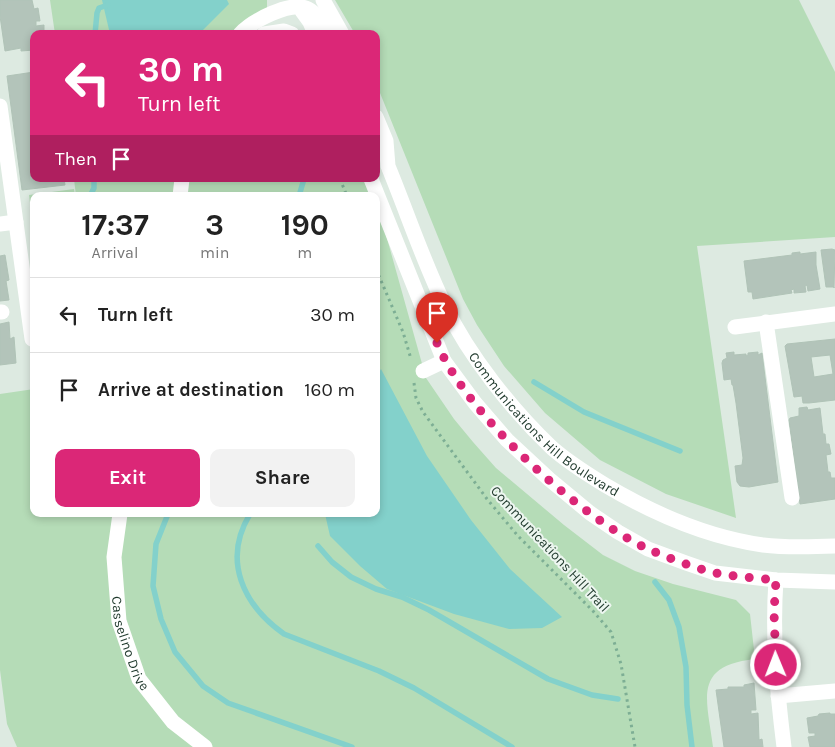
<!DOCTYPE html>
<html lang="en">
<head>
<meta charset="utf-8">
<style>
	:root { --surface:#fff; --page:#f2f2f2; --text:#222; --muted:#767676; --line:#e0e0e0; --accent:#db2777 }
	body { margin:0; font-family:Karla,sans-serif; background:var(--page); color:var(--text); height:100vh; display:flex; flex-direction:column; font-size:19px; white-space:nowrap }
	* { box-sizing:border-box; margin:0 }
	p { font-size:16px; color:var(--muted) }
	.icon { flex:none; width:28px; height:28px; fill:none; stroke:currentColor; stroke-width:2; stroke-linecap:round; stroke-linejoin:round }
	.map { position:relative; flex:1; overflow:hidden }
	.sheet { position:absolute; left:30px; top:192px; width:350px; height:325px; display:flex; flex-direction:column; background:var(--surface); border-radius:10px; box-shadow:0 2px 8px #0003 }
	.sheet>* { flex:none }
	.guide { position:absolute; left:30px; top:30px; width:350px; height:152px; border-radius:10px; box-shadow:0 2px 8px #0003; background:#db2777; color:#fff; overflow:hidden }
	.pin { position:absolute; display:grid; place-items:center; width:42px; height:42px; color:#fff; margin:-51px -21px; border-radius:50% 50% 50% 0; rotate:-45deg; box-shadow:0 0 5px #0007 }
	.pin .icon { rotate:45deg }
	.me { position:absolute; width:55px; margin:-28px; rotate:359deg; stroke-linejoin:round; filter:drop-shadow(0 0 4px #0008) }
	.turn { display:flex; align-items:center; gap:18px; height:105px; padding:0 25px; font-size:22px }
	.turn .icon { width:65px; height:65px; stroke-width:2.5 }
	.turn b { display:block; font-size:35px; line-height:42px }
	.then { display:flex; align-items:center; height:48px; padding:0 25px; background:#0003; gap:10px; font-size:19px }
	.eta { display:flex; justify-content:space-evenly; align-items:center; height:85px; text-align:center }
	.eta b { font-size:30px; font-weight:700; line-height:35px }
	.button { display:flex; gap:10px; margin-top:auto; padding:10px 25px }
	.button a { flex:1; height:58px; border-radius:10px; background:var(--accent); color:#fff; font-size:20px; font-weight:700; line-height:58px; text-align:center }
	.button a+a { background:var(--page); color:var(--text) }
	ul { padding:0; list-style:none }
	li { display:flex; align-items:center; gap:15px; height:75px; padding:0 25px; border-top:1px solid var(--line) }
	li div { flex:1 }
	li b { display:block; font-size:19px }
	li em { font-style:normal }
	.map>svg:first-child { display:block }
	.green { fill:#b5dcb7 }
	.water { fill:#83d1cb }
	.lines { fill:none; stroke-linecap:round; stroke-linejoin:round }
	.stream { stroke:#83d1cb; stroke-width:5.5 }
	.building { fill:#b3c4ba; stroke:#b0c3b7; fill-rule:evenodd }
	.path { stroke:#7dae94; stroke-width:3; stroke-dasharray:2.5 4; stroke-linecap:butt }
	.minor { stroke:#fff; stroke-width:15 }
	.route { stroke:#db2777; stroke-width:9; stroke-dasharray:0 16.2 }
	.labels { text-anchor:middle; dominant-baseline:central; stroke-width:4; stroke-linejoin:round; paint-order:stroke }
	.street-label { font-size:14px; fill:#1f392c; stroke:#edf6f0 }
</style>
</head>
<body>
<div class="map">
<svg width="835" height="747" viewBox="0 0 835 747">
	<rect width="100%" height="100%" fill="#ddeae1"/>
	<g class="green">
		<polygon points="50,0 267,0 267,14 240,34 55,34"/>
		<polygon points="335,0 799,0 835,72 835,237 697,246 736,518 666,494 600,460 545,413 504,366 477,325 463,299 376,83 376,34 355,34"/>
		<polygon points="74,179 370,179 376,196 76,196"/>
		<polygon points="74,189 75,196 34,196 34,235 29,195"/>
		<path d="M376,199L426,378L454,419L473,442L496,468L564,525L603,555L635,571L673,584L736,600L750,614L755,659C692,666 707,699 713,747H17L7,724L0,670V394L34,389V514H376Z"/>
	</g>
	<g class="water">
		<polygon points="102,0 227,0 229,4 199,34 110,34"/>
		<polygon points="381,369 427,456 471,520 510,569 562,617 542,628 509,629 454,614 387,589 360,566 330,536 325,514 376,514 376,378"/>
	</g>
	<g class="lines">
		<g class="stream">
			<polyline points="95,34 97,13 99,8 108,5"/>
			<polyline points="90,196 94,188 94,179"/>
			<polyline points="299,196 304,179"/>
			<polyline points="534,382 584,412 680,451"/>
			<polyline points="168,514 156,544 153,586 161,619 175,652 203,686 228,703 352,747"/>
			<path d="M250,514C222,560 243,605 284,634L379,671L414,688L512,747"/>
			<polyline points="318,546 332,562 351,577 376,589 402,597 429,610 548,679 592,695 618,699"/>
			<polyline points="655,582 669,600 679,627 686,667 687,705 692,747"/>
		</g>
	</g>
	<g class="building">
		<polygon points="0,0 32,0 34,9 38,8 40,21 36,21 36,26 44,25 44,34 34,34 34,50 21,51 21,48 5,51 0,16"/>
		<polygon points="34,72 34,179 64,179 65,185 22,190 7,76"/>
		<polygon points="832,249 835,250 834,288 834,287 826,287 821,250"/>
		<polygon points="800,252 800,254 816,252 816,265 820,289 808,291 807,285 805,286 806,292 794,293 794,289 791,290 792,293 753,299 752,292 748,292 744,261 792,255 792,253"/>
		<polygon points="5,255 9,280 6,281 9,300 0,301 0,256"/>
		<polygon points="9,322 10,339 14,337 16,363 0,365 0,324"/>
		<path d="M835,339V400L809,403H803L802,396L794,397L785,346L787,344ZM830,355L833,374L814,377L811,357Z"/>
		<polygon points="734,352 734,355 746,354 746,356 748,355 748,353 758,352 758,355 762,353 778,482 749,487 740,486 737,482 735,466 742,465 743,458 736,403 733,385 732,385 731,379 724,380 722,363 723,360 727,358 726,353"/>
		<polygon points="807,407 808,410 820,408 823,434 825,434 826,444 829,444 831,454 826,455 828,472 830,472 831,478 835,478 835,499 800,504 789,420 790,418 799,416 799,408"/>
		<polygon points="754,683 756,710 751,710 751,714 758,713 759,740 762,739 763,747 724,747 716,690 728,689 728,687 744,687 744,685"/>
		<polygon points="830,713 830,714 835,714 835,747 810,747 808,737 815,736 815,733 809,733 807,718 818,716 819,714"/>
	</g>
	<g class="lines">
		<g class="path">
			<polyline points="340,179 347,196"/>
			<polyline points="376,269 403,332 411,359"/>
			<polyline points="414,383 416,398 423,412 487,499 518,536 593,611 611,632 621,664 635,747"/>
		</g>
		<g class="minor">
			<polyline points="323,0 342,34"/>
			<polyline points="302,11 310,22 315,34"/>
			<path d="M240,34C252,21 291,0 308,9C318,14 323,25 328,34"/>
			<polyline points="264,34 284,31 292,34"/>
			<polyline points="0,106 32,339"/>
			<path id="s1" d="M376,117L386,141L388,166C407,212 423,261 445,306C469,356 512,410 552,448C568,462 587,474 605,485C654,514 706,537 763,545C787,548 811,547 835,546"/>
			<polyline points="371,179 444,361 475,403 507,440 549,479 590,513 618,532 648,549 686,563 715,573 776,580 835,582"/>
			<polyline points="180,196 182,179"/>
			<polyline points="0,224 16,222"/>
			<polyline points="0,312 2,312"/>
			<polyline points="766,322 792,498"/>
			<polyline points="735,327 835,314"/>
			<polyline points="423,371 444,361"/>
			<path id="s2" d="M120,514L114,557L119,621L139,679L173,722L205,747"/>
			<path d="M776,580C772,636 777,691 784,747"/>
			<polyline points="778,696 835,691"/>
		</g>
	</g>
	<g class="lines">
		<path class="route" d="M437,343C466,414 579,517 648,549C669,558 694,568 716,573C736,577 757,578 776,580L774,612L776,665"/>
	</g>
	<g class="labels">
		<g class="street-label">
			<text stroke="none"><textPath href="#s1" startOffset="359">Communications Hill Boulevard</textPath></text>
			<text transform="translate(550 549) rotate(47)">Communications Hill Trail</text>
			<text stroke="none"><textPath href="#s2" startOffset="132">Casselino Drive</textPath></text>
		</g>
	</g>
</svg>
<div class="pin" style="left:437px;top:343px;background:#d93025"><svg class="icon" aria-label="arrive" viewBox="0 0 24 24"><path d="M6 21V4h12l-3 4 3 4H6"/></svg></div>
<svg class="me" style="left:776px;top:665px" viewBox="-20 -20 40 40"><circle r="17" fill="#db2777" stroke="#fff" stroke-width="3"/><path d="M0-11L8 9 0 5-8 9z" fill="#fff"/></svg>
<div class="guide">
<div class="turn"><svg class="icon" aria-label="left" viewBox="0 0 24 24"><path d="M17 20v-9H6M10 6l-5 5 5 5"/></svg><div><b>30 m</b>Turn left</div></div>
<div class="then">Then<svg class="icon" aria-label="arrive" viewBox="0 0 24 24"><path d="M6 21V4h12l-3 4 3 4H6"/></svg></div>
</div>
<section class="sheet">
<div class="eta">
<div><b>17:37</b><p>Arrival</p></div>
<div><b>3</b><p>min</p></div>
<div><b>190</b><p>m</p></div>
</div>
<ul>
<li><svg class="icon" aria-label="left" viewBox="0 0 24 24"><path d="M17 20v-9H6M10 6l-5 5 5 5"/></svg><div><b>Turn left</b></div><em>30 m</em></li>
<li><svg class="icon" aria-label="arrive" viewBox="0 0 24 24"><path d="M6 21V4h12l-3 4 3 4H6"/></svg><div><b>Arrive at destination</b></div><em>160 m</em></li>
</ul>
<div class="button"><a>Exit</a><a>Share</a></div>
</section>
</div>
</body>
</html>
